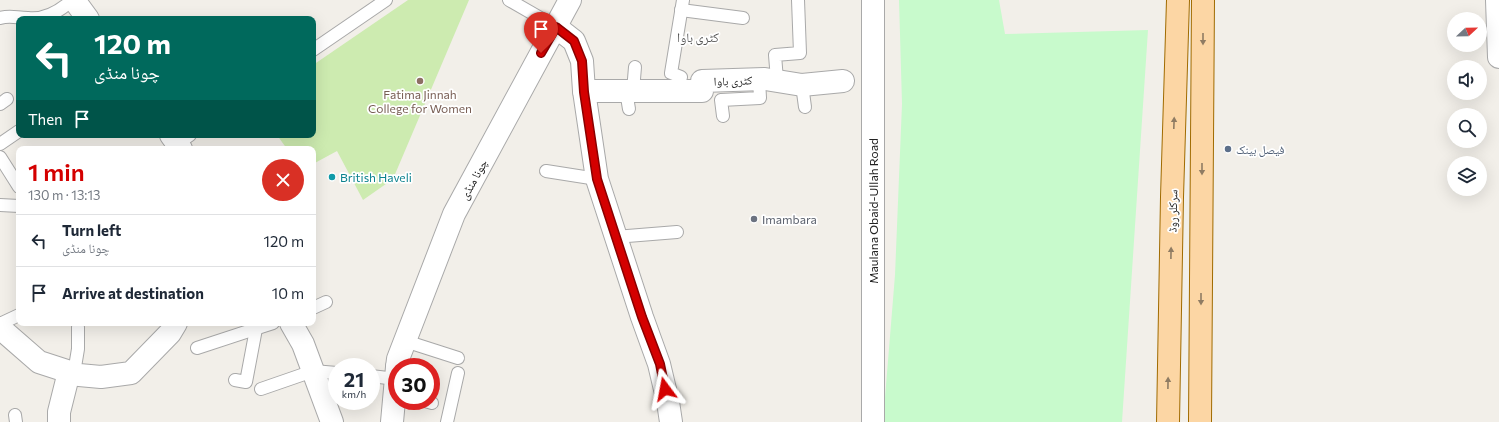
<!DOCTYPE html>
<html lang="en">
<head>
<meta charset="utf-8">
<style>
	:root { --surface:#fff; --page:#f2f2f3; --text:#1f2937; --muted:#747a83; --line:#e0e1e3; --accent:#d40000 }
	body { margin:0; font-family:Commissioner,"Noto Naskh Arabic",sans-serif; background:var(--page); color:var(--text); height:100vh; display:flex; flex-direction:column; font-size:15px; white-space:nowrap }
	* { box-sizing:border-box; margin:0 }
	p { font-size:13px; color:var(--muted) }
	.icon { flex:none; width:22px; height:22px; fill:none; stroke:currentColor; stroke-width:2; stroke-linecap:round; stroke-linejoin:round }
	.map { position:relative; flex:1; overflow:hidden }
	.sheet { position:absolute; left:16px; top:146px; width:300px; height:180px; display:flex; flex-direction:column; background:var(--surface); border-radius:8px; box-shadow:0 4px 16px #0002 }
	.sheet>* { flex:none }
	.hud { position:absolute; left:16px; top:16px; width:300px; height:122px; border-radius:8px; box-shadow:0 4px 16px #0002; background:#00695c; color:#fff; overflow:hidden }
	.needle { width:26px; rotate:68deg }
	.fabs { position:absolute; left:1447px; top:12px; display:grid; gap:8px }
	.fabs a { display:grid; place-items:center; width:40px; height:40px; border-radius:50%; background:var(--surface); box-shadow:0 4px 16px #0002; font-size:20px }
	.speed { position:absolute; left:328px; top:358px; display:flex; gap:8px; font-size:20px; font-weight:700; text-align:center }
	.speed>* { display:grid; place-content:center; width:52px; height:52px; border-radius:50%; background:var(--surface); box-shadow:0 4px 16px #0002; line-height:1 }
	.speed small { font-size:10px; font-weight:400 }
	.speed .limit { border:6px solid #d22; background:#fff; color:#111 }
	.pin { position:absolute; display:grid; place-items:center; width:34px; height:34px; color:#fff; margin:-41px -17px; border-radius:50% 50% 50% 0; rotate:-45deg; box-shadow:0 0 4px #0007 }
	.pin .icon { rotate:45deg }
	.me { position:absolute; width:44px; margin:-22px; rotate:347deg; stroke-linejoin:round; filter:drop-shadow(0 0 3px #0008) }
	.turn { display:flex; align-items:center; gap:14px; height:84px; padding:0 12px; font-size:18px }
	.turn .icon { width:52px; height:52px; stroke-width:2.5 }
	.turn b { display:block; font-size:28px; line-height:34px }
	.then { display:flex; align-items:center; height:38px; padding:0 12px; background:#0003; gap:8px; font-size:15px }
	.round { display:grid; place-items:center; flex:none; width:42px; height:42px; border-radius:21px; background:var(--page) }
	.overview { display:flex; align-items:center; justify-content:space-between; height:68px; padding:0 12px }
	h1 { font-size:24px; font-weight:600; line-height:30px; color:var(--accent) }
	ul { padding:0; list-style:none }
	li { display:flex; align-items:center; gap:12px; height:52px; padding:0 12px; border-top:1px solid var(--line) }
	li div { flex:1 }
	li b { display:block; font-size:15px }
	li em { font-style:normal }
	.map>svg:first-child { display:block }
	.grass { fill:#cdebb0 }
	.park { fill:#c8facc }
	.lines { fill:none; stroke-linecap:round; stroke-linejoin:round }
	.service-casing { stroke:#a9a9a9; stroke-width:14 }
	.minor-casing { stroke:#a9a9a9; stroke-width:24 }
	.tertiary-casing { stroke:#a9a9a9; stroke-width:24 }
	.primary-casing { stroke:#a06b00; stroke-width:24 }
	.service { stroke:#fff; stroke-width:12 }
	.minor { stroke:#fff; stroke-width:22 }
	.tertiary { stroke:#fff; stroke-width:22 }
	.primary { stroke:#fcd6a4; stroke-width:22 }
	.oneway { fill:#8f7c63 }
	.route-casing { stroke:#8a0000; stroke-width:10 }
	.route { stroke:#d40000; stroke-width:7 }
	.education-dot { fill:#8d6e63; stroke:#fff; stroke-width:1.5 }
	.service-dot { fill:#5c6f8a; stroke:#fff; stroke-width:1.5 }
	.culture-dot { fill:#0f9aa8; stroke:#fff; stroke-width:1.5 }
	.worship-dot { fill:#6b7280; stroke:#fff; stroke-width:1.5 }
	.labels { text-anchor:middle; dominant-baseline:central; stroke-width:3.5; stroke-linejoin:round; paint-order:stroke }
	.street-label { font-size:12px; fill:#222; stroke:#fff }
	.education-label { font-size:12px; fill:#785e54; stroke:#fff }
	.service-label { font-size:12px; fill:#4e5e75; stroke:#fff; text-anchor:start }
	.culture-label { font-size:12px; fill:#0d838f; stroke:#fff; text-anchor:start }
	.worship-label { font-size:12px; fill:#5b616d; stroke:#fff; text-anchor:start }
	.neighbourhood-label { font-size:13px; fill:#555; stroke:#fff }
</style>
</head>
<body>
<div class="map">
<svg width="1499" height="422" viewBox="0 0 1499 422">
	<rect width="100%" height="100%" fill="#f2efe9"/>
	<polygon class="grass" points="408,0 469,0 393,179 363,200 337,151 313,164 313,149 287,149 277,135 313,135 313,65"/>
	<polygon class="park" points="899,0 999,0 1005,34 1148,30 1122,422 883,422 895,275 902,104"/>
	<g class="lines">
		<g class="service-casing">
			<g id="service">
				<polyline points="509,0 556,27"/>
				<polyline points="681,10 743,18"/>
				<path d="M0,18C10,15 17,18 28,18C45,20 60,11 72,0"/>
				<polyline points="313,50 386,0"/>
				<polyline points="777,80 775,55 800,53 798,0"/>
				<polyline points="802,85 805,107"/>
				<polyline points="626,91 629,109"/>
				<polyline points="633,91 635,67"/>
				<polyline points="676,92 681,77 671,73 683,0"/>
				<polyline points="0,104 7,99"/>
				<polyline points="723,116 721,100 760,98 759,79"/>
				<polyline points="0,144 19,131"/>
				<polyline points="177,144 190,135"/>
				<polyline points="0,157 19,187"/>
				<polyline points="546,171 597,179"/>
				<polyline points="0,205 19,206"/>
				<polyline points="615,237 677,232"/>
				<polyline points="313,308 326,302"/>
				<polyline points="0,324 19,315"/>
				<polyline points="405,341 458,358"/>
				<polyline points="197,348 273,323"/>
				<polyline points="74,373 78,349 78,327"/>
				<polyline points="371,376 396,379"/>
				<polyline points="235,380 246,382 256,329"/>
				<polyline points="261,389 313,371 337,373"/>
				<polyline points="425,401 432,403"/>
				<polyline points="15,415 16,422"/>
				<polyline points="447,422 458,373"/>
			</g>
		</g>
		<g class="minor-casing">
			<g id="minor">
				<polyline points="74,0 88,19"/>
				<polyline points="873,0 873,422"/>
				<polyline points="1497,0 1499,57"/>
				<polyline points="556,27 574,41 582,61 584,91 597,179 642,317 659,364 668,402 671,422"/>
				<polyline points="584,91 702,91 702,81 765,79 802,85 843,81"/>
				<polyline points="171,135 181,149"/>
				<polyline points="291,323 303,344 332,422"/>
				<polyline points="0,328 39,362 79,375 101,377 131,373 170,333 176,323"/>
				<polyline points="59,422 59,412 69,372"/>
			</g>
		</g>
		<g class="tertiary-casing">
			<g id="tertiary">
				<polyline points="397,367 398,359 454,214 570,0"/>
				<polyline points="392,422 397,367"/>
			</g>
		</g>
		<g class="primary-casing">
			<g id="primary">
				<polyline points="1168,422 1172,197 1178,0"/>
				<polyline points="1200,422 1203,0"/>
			</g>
		</g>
		<use href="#service" class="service"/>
		<use href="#minor" class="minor"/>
		<use href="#tertiary" class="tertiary"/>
		<use href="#primary" class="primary"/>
	</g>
	<defs><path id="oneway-solid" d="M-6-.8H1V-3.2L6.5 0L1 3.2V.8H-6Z"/></defs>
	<g class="oneway">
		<use href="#oneway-solid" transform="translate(1203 39) rotate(90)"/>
		<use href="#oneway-solid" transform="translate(1174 123) rotate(-88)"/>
		<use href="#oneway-solid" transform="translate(1202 169) rotate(90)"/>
		<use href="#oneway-solid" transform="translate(1171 253) rotate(-89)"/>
		<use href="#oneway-solid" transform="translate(1201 299) rotate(90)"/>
		<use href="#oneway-solid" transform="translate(1168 383) rotate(-89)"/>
	</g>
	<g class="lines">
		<g class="route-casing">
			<polyline id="route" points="541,53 556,27 574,41 582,61 584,92 597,179 642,317 660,364 665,389"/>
		</g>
		<use href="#route" class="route"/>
	</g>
	<circle class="education-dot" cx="420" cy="81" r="4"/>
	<circle class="service-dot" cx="1228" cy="149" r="4"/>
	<circle class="culture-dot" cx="332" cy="177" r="4"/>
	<circle class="worship-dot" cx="754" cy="219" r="4"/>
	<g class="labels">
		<g class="street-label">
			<text transform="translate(733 80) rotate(-2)">کٹری باوا</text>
			<text transform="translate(473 179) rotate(-61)">چونا منڈی</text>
			<text transform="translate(873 211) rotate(-90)">Maulana Obaid-Ullah Road</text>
			<text transform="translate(1172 211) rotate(-89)">سرکلر روڈ</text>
		</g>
		<g class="education-label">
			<text x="420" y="94">Fatima Jinnah<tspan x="420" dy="14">College for Women</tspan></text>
		</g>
		<g class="service-label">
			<text x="1236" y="149">فیصل بینک</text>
		</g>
		<g class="culture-label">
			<text x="340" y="177">British Haveli</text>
		</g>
		<g class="worship-label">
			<text x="762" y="219">Imambara</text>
		</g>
		<g class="neighbourhood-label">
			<text x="698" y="37">کٹری باوا</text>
		</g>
	</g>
</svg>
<div class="fabs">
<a><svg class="needle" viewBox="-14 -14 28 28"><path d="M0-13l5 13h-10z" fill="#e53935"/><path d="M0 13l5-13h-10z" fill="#747a83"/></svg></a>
<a><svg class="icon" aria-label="sound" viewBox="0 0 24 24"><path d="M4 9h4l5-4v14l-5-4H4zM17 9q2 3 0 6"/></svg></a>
<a><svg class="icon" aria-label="search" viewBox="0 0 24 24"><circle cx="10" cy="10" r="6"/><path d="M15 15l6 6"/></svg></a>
<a><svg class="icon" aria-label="layers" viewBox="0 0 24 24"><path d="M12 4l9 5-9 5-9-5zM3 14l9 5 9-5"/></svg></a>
</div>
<div class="speed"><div>21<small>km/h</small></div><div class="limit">30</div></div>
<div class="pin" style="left:541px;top:53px;background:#d93025"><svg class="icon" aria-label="arrive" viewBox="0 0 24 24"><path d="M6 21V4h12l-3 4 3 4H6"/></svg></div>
<svg class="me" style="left:665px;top:389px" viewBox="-20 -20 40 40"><path d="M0-17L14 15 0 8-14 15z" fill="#d40000" stroke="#fff" stroke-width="4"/></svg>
<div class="hud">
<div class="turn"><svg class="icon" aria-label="left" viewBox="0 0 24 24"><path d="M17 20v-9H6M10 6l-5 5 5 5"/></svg><div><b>120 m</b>چونا منڈی</div></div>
<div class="then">Then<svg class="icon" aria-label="arrive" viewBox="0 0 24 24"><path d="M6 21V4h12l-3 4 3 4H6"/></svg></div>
</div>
<section class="sheet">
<div class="overview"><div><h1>1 min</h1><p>130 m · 13:13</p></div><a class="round" style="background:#d93025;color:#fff"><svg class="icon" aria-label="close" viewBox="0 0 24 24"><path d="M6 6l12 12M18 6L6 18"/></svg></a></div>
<ul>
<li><svg class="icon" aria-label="left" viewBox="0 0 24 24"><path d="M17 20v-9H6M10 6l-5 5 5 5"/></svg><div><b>Turn left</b><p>چونا منڈی</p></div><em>120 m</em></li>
<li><svg class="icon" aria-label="arrive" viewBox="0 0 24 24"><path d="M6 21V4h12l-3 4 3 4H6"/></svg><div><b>Arrive at destination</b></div><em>10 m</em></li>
</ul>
</section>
</div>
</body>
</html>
